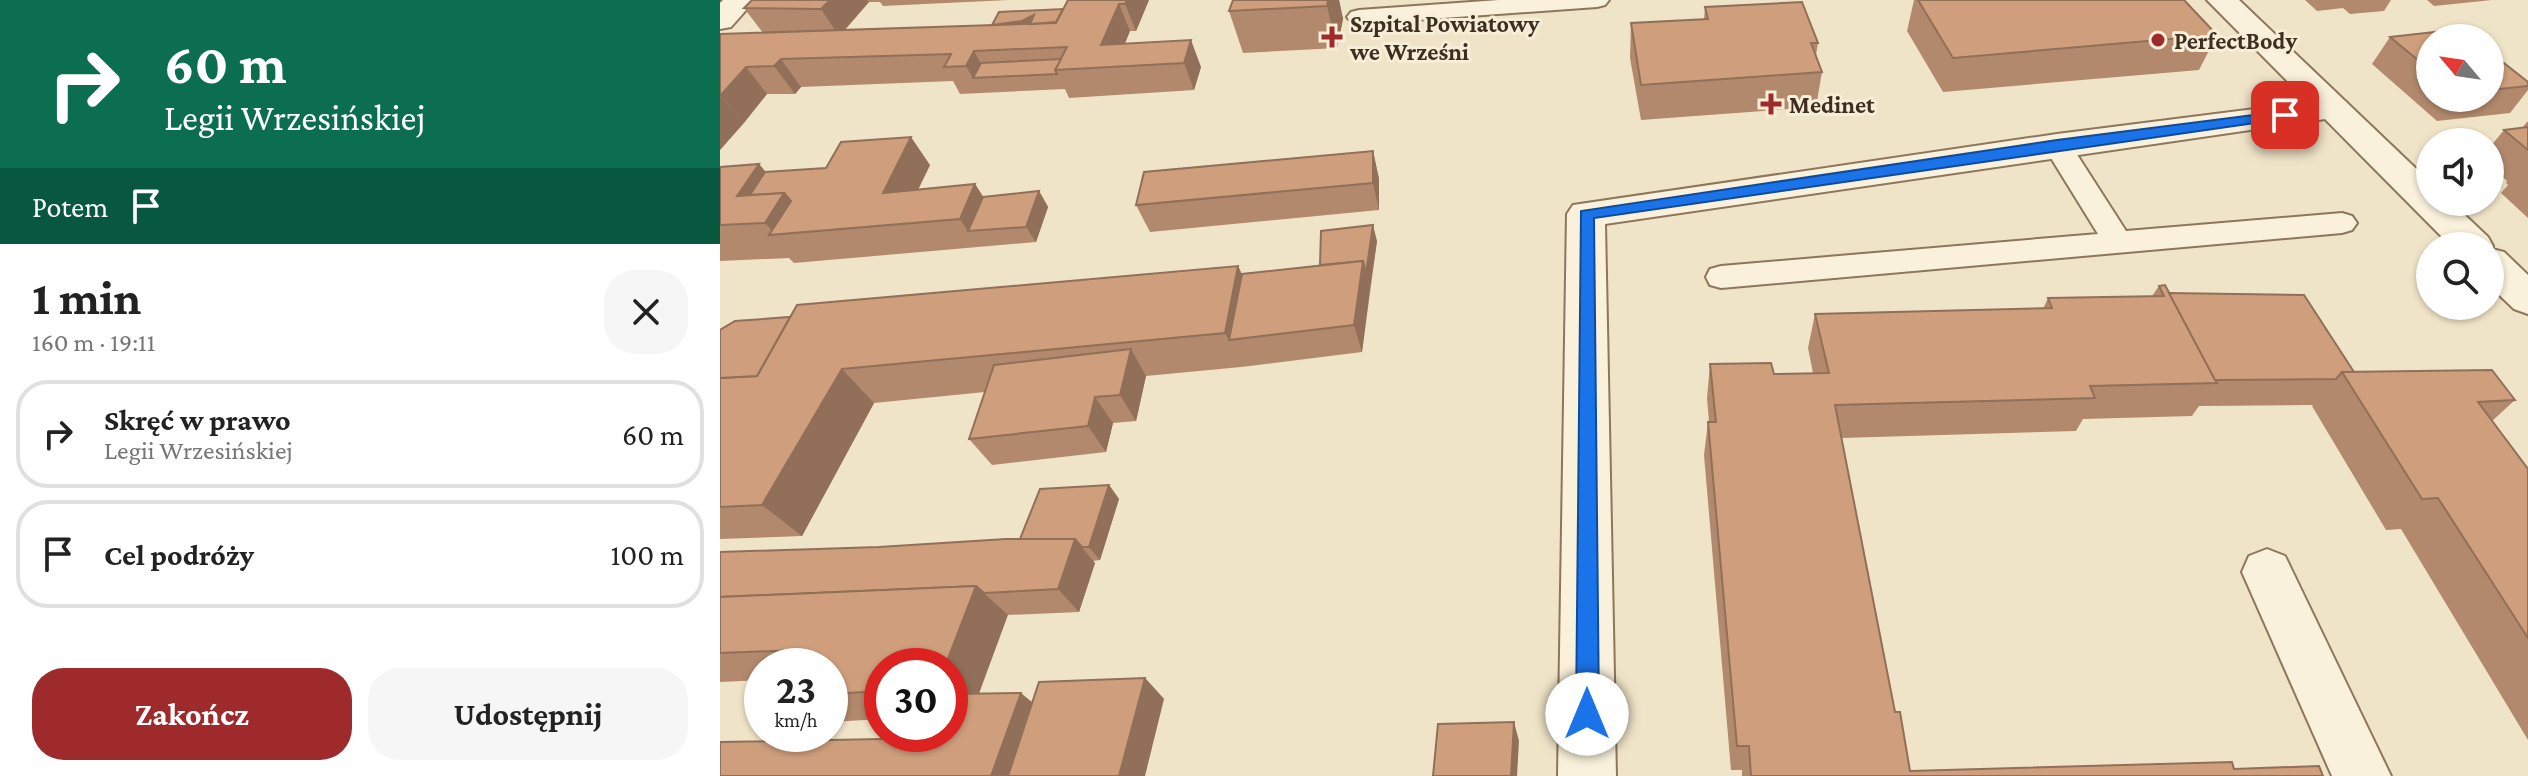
<!DOCTYPE html>
<html lang="pl">
<head>
<meta charset="utf-8">
<style>
	:root { --surface:#fff; --page:#f6f6f6; --text:#222; --muted:#767676; --line:#e0e0e0; --accent:#9e2a2b }
	body { margin:0; font-family:"Crimson Pro",serif; background:var(--page); color:var(--text); height:100vh; display:flex; flex-direction:column; font-size:30px; white-space:nowrap }
	* { box-sizing:border-box; margin:0 }
	p { font-size:26px; color:var(--muted) }
	.icon { flex:none; width:44px; height:44px; fill:none; stroke:currentColor; stroke-width:2; stroke-linecap:round; stroke-linejoin:round }
	.map { position:relative; flex:1; overflow:hidden }
	.side { display:flex; flex-direction:column; background:var(--surface); width:720px }
	.side>* { flex:none }
	.banner { background:#0b6e4f; color:#fff; overflow:hidden }
	.needle { width:52px; rotate:299deg }
	.tools { position:absolute; left:1696px; top:24px; display:grid; gap:16px }
	.tools a { display:grid; place-items:center; width:88px; height:88px; border-radius:50%; background:var(--surface); box-shadow:0 2px 6px #0004; font-size:40px }
	.speed { position:absolute; left:24px; top:648px; display:flex; gap:16px; font-size:40px; font-weight:700; text-align:center }
	.speed>* { display:grid; place-content:center; width:104px; height:104px; border-radius:50%; background:var(--surface); box-shadow:0 2px 6px #0004; line-height:1 }
	.speed small { font-size:20px; font-weight:400 }
	.speed .limit { border:12px solid #d22; background:#fff; color:#111 }
	.pin { position:absolute; display:grid; place-items:center; width:68px; height:68px; color:#fff; margin:-34px; border-radius:16px; box-shadow:0 4px 12px #0006 }
	.me { position:absolute; width:88px; margin:-44px; rotate:0deg; stroke-linejoin:round; filter:drop-shadow(0 0 6px #0008) }
	.turn { display:flex; align-items:center; gap:28px; height:168px; padding:0 32px; font-size:36px }
	.turn .icon { width:104px; height:104px; stroke-width:2.5 }
	.turn b { display:block; font-size:56px; line-height:68px }
	.then { display:flex; align-items:center; height:76px; padding:0 32px; background:#0003; gap:16px; font-size:30px }
	.round { display:grid; place-items:center; flex:none; width:84px; height:84px; border-radius:32px; background:var(--page) }
	.headline { display:flex; align-items:center; justify-content:space-between; height:136px; padding:0 32px }
	h1 { font-size:48px; font-weight:700; line-height:60px }
	.cta { display:flex; gap:16px; margin-top:auto; padding:16px 32px }
	.cta a { flex:1; height:92px; border-radius:32px; background:var(--accent); color:#fff; font-size:32px; font-weight:700; line-height:92px; text-align:center }
	.cta a+a { background:var(--page); color:var(--text) }
	ul { padding:0; list-style:none }
	li { display:flex; align-items:center; gap:24px; height:108px; margin:0 16px 12px; padding:0 16px; border:4px solid var(--line); border-radius:32px }
	li div { flex:1 }
	li b { display:block; font-size:30px }
	li em { font-style:normal }
	main { display:flex; flex:1; min-height:0 }
	.map>svg:first-child { display:block }
	.lines { fill:none; stroke-linecap:round; stroke-linejoin:round }
	.service-casing { stroke:#8d765c; stroke-width:4 }
	.minor-casing { stroke:#8d765c; stroke-width:4 }
	.tertiary-casing { stroke:#8d765c; stroke-width:4 }
	.service { fill:#faf1dc; fill-rule:evenodd }
	.minor { fill:#faf1dc; fill-rule:evenodd }
	.tertiary { fill:#faf1dc; fill-rule:evenodd }
	.wall { fill:#b2896c }
	.shaded-wall { fill:#916f58 }
	.building { fill:#cf9f7d; stroke:#916f58; stroke-width:2 }
	.route { fill:#1a73e8; stroke:#114b97; stroke-width:2 }
	.poi-dot { fill:#9e2a2b; stroke:#f7eed8; stroke-width:3 }
	.labels { text-anchor:middle; dominant-baseline:central; stroke-width:6; stroke-linejoin:round; paint-order:stroke }
	.far-poi-label { font-size:24px; font-weight:bold; fill:#3d2e20; stroke:#f7eed8; text-anchor:start }
</style>
</head>
<body>
<main>
<section class="side">
<div class="banner">
<div class="turn"><svg class="icon" aria-label="right" viewBox="0 0 24 24"><path d="M7 20v-9h11M14 6l5 5-5 5"/></svg><div><b>60 m</b>Legii Wrzesińskiej</div></div>
<div class="then">Potem<svg class="icon" aria-label="arrive" viewBox="0 0 24 24"><path d="M6 21V4h12l-3 4 3 4H6"/></svg></div>
</div>
<div class="headline"><div><h1>1 min</h1><p>160 m · 19:11</p></div><a class="round"><svg class="icon" aria-label="close" viewBox="0 0 24 24"><path d="M6 6l12 12M18 6L6 18"/></svg></a></div>
<ul>
<li><svg class="icon" aria-label="right" viewBox="0 0 24 24"><path d="M7 20v-9h11M14 6l5 5-5 5"/></svg><div><b>Skręć w prawo</b><p>Legii Wrzesińskiej</p></div><em>60 m</em></li>
<li><svg class="icon" aria-label="arrive" viewBox="0 0 24 24"><path d="M6 21V4h12l-3 4 3 4H6"/></svg><div><b>Cel podróży</b></div><em>100 m</em></li>
</ul>
<div class="cta"><a>Zakończ</a><a>Udostępnij</a></div>
</section>
<div class="map">
<svg width="1808" height="776" viewBox="0 0 1808 776">
	<rect width="100%" height="100%" fill="#f0e4c8"/>
	<g class="lines">
		<g class="service-casing">
			<g id="service">
				<polygon points="779,0 889,0 885,5 877,7 639,24 631,22 627,17 631,12 639,10"/>
				<polygon points="1337,137 1347,139 1406,231 1622,213 1632,216 1637,223 1632,230 1622,233 1001,288 990,285 986,277 990,269 1001,266 1378,234 1323,145 1327,139"/>
			</g>
		</g>
		<g class="minor-casing">
			<g id="minor">
				<polygon points="3,0 35,0 11,27 0,29 0,3"/>
				<polygon points="1614,99 1626,102 1631,109 1626,116 885,224 896,776 838,776 847,214 853,205 1337,134"/>
				<polygon points="1547,549 1565,556 1671,776 1612,776 1522,572 1529,556"/>
			</g>
		</g>
		<g class="tertiary-casing">
			<polygon id="tertiary" points="1487,0 1519,0 1710,182 1710,202 1731,202 1768,237 1773,246 1772,249 1784,252 1808,275 1808,314 1794,309 1770,286 1770,246 1731,246"/>
		</g>
		<use href="#service" class="service"/>
		<use href="#minor" class="minor"/>
		<use href="#tertiary" class="tertiary"/>
	</g>
	<g class="wall">
		<polygon points="32,0 289,0 163,6 160,2 149,2 125,30 272,25 343,9 429,0 416,31 410,31 405,43 481,67 474,90 349,98 345,89 240,94 233,81 81,87 75,94 47,94 0,150 0,34 43,33 24,8"/>
		<polygon points="513,0 619,0 623,19 617,48 523,53 509,11"/>
		<polygon points="1194,0 1464,0 1497,35 1479,70 1223,92 1187,31"/>
		<polygon points="1585,0 1671,0 1664,11 1630,14 1623,8 1597,11"/>
		<polygon points="1707,0 1772,0 1714,6"/>
		<polygon points="985,7 1098,43 1096,55 1102,72 1096,107 921,120 910,58 911,23 984,19"/>
		<polygon points="1670,37 1710,38 1710,98 1770,98 1770,52 1808,82 1808,90 1790,113 1717,121 1652,64"/>
		<polygon points="1808,121 1808,218 1781,193 1788,185 1786,183 1787,181 1770,165 1770,147 1784,130 1802,128"/>
		<polygon points="653,151 659,179 659,210 430,232 416,205"/>
		<polygon points="39,164 45,172 210,165 198,190 255,184 263,197 319,191 328,207 316,242 74,263 69,258 0,261 0,167"/>
		<polygon points="657,241 642,352 521,367 426,376 416,421 393,423 386,452 272,465 249,439 265,392 154,403 82,536 0,539 0,330 70,317 518,266 522,274 600,265"/>
		<polygon points="1439,286 1449,293 1634,372 1795,400 1772,421 1808,469 1808,740 1681,529 1666,530 1592,406 1593,405 1479,406 1472,416 1363,419 1356,431 1122,438 1175,712 1190,771 1514,769 1603,776 1022,776 1022,770 1011,770 984,455 988,422 989,422 987,398 990,364 1054,374 1093,373 1088,348 1095,314 1323,309 1328,298 1432,296"/>
		<polygon points="389,485 399,499 380,560 373,561 375,563 359,612 287,615 259,693 312,702 425,678 444,699 215,738 230,734 230,666 162,666 162,719 110,722 110,666 42,666 42,680 0,682 0,552 159,547 300,539"/>
	</g>
	<g class="shaded-wall">
		<polygon points="110,0 147,0 149,2 119,36 101,9"/>
		<polygon points="407,0 429,0 416,31 405,4"/>
		<polygon points="608,0 619,0 623,19 617,48 607,6"/>
		<polygon points="399,4 410,31 395,67 381,45"/>
		<polygon points="314,15 318,23 272,26"/>
		<polygon points="471,40 481,67 474,90 464,63"/>
		<polygon points="254,51 268,77 253,78 246,66"/>
		<polygon points="61,59 81,87 75,94 54,66"/>
		<polygon points="26,67 47,94 24,123 1,95"/>
		<polygon points="0,94 24,123 0,150"/>
		<polygon points="191,137 210,165 183,220 163,193"/>
		<polygon points="653,151 659,179 659,210 653,183"/>
		<polygon points="39,164 64,193 94,228 56,235 45,223 17,196"/>
		<polygon points="255,184 273,212 248,231 240,219"/>
		<polygon points="319,191 328,207 316,242 306,227"/>
		<polygon points="653,225 657,241 650,288 646,273"/>
		<polygon points="643,261 650,288 642,352 634,325"/>
		<polygon points="518,266 533,301 509,340 505,333"/>
		<polygon points="411,349 426,376 416,421 400,395"/>
		<polygon points="122,369 154,403 82,536 42,505"/>
		<polygon points="375,397 393,423 386,452 368,426"/>
		<polygon points="389,485 399,499 380,560 369,547"/>
		<polygon points="355,539 375,563 359,612 338,589"/>
		<polygon points="256,586 288,615 251,715 230,699 230,666 225,666"/>
		<polygon points="425,678 444,699 425,776 399,776"/>
		<polygon points="301,693 325,713 304,776 271,776"/>
		<polygon points="794,722 799,741 797,776 791,776"/>
	</g>
	<g class="building">
		<polygon points="32,0 110,0 101,9 24,8"/>
		<polygon points="348,0 407,0 405,4 399,4 381,45 471,40 464,63 335,70 347,47 254,51 246,66 224,67 231,54 61,59 54,66 26,67 1,95 0,94 0,34 336,23"/>
		<polygon points="513,0 608,0 607,6 509,11"/>
		<polygon points="1198,0 1464,0 1497,35 1233,58"/>
		<polygon points="1082,2 1098,43 1091,43 1102,72 921,85 911,23 988,19 985,7"/>
		<polygon points="343,9 336,22 310,24 314,15 302,21 272,25 279,12"/>
		<polygon points="1741,29 1752,38 1710,38 1710,70 1670,37"/>
		<polygon points="1770,52 1808,82 1808,86 1770,90"/>
		<polygon points="341,59 335,70 337,74 253,78 261,63"/>
		<polygon points="1808,127 1808,150 1784,130"/>
		<polygon points="191,137 163,193 255,184 240,219 49,235 71,201 64,193 30,195 45,172 106,168 121,142"/>
		<polygon points="653,151 653,183 416,205 424,172"/>
		<polygon points="39,164 17,196 64,193 45,223 0,225 0,167"/>
		<polygon points="319,191 306,227 248,231 263,197"/>
		<polygon points="653,225 646,273 643,261 600,265 601,231"/>
		<polygon points="643,261 634,325 509,340 522,274"/>
		<polygon points="518,266 505,333 122,369 42,505 0,507 0,378 37,376 77,305"/>
		<polygon points="1445,285 1497,383 1370,386 1375,398 1115,405 1175,712 1180,712 1190,771 1512,762 1514,769 1599,766 1603,776 1031,776 1029,746 1017,746 988,422 996,422 990,364 1051,363 1054,374 1109,373 1095,314 1332,308 1328,298 1444,296 1439,286"/>
		<polygon points="1449,293 1584,295 1634,372 1622,372 1616,379 1495,380"/>
		<polygon points="70,317 37,376 0,378 0,330 15,321"/>
		<polygon points="411,349 400,395 375,397 368,426 249,439 274,365"/>
		<polygon points="1772,370 1795,400 1758,402 1808,469 1808,638 1718,498 1702,499 1622,372"/>
		<polygon points="389,485 369,547 362,547 355,539 300,539 320,489"/>
		<polygon points="286,539 355,539 338,589 264,593 256,586 0,597 0,552 159,547"/>
		<polygon points="256,586 225,666 162,666 162,691 110,694 110,666 71,666 79,650 0,653 0,597"/>
		<polygon points="425,678 399,776 288,776 319,682"/>
		<polygon points="301,693 271,776 0,776 0,742 215,738 217,734 230,734 230,703 234,694"/>
		<polygon points="794,722 791,776 713,776 718,724"/>
	</g>
	<polygon class="route" points="1565,111 1570,112 1570,118 874,218 879,714 875,722 867,725 859,722 856,714 861,211 1337,140"/>
	<g class="poi-dot">
		<path d="M608 25h8v8h8v8h-8v8h-8v-8h-8v-8h8z"/>
		<circle cx="1438" cy="40" r="8"/>
		<path d="M1047 92h8v8h8v8h-8v8h-8v-8h-8v-8h8z"/>
	</g>
	<g class="labels">
		<g class="far-poi-label">
			<text x="630" y="23">Szpital Powiatowy<tspan x="630" dy="28">we Wrześni</tspan></text>
			<text x="1454" y="40">PerfectBody</text>
			<text x="1069" y="104">Medinet</text>
		</g>
	</g>
</svg>
<div class="tools">
<a><svg class="needle" viewBox="-14 -14 28 28"><path d="M0-13l5 13h-10z" fill="#e53935"/><path d="M0 13l5-13h-10z" fill="#767676"/></svg></a>
<a><svg class="icon" aria-label="sound" viewBox="0 0 24 24"><path d="M4 9h4l5-4v14l-5-4H4zM17 9q2 3 0 6"/></svg></a>
<a><svg class="icon" aria-label="search" viewBox="0 0 24 24"><circle cx="10" cy="10" r="6"/><path d="M15 15l6 6"/></svg></a>
</div>
<div class="speed"><div>23<small>km/h</small></div><div class="limit">30</div></div>
<div class="pin" style="left:1565px;top:115px;background:#d93025"><svg class="icon" aria-label="arrive" viewBox="0 0 24 24"><path d="M6 21V4h12l-3 4 3 4H6"/></svg></div>
<svg class="me" style="left:867px;top:714px" viewBox="-20 -20 40 40"><circle r="19" fill="#fff"/><path d="M0-13L10 11 0 6-10 11z" fill="#1a73e8"/></svg>
</div>
</main>
</body>
</html>
